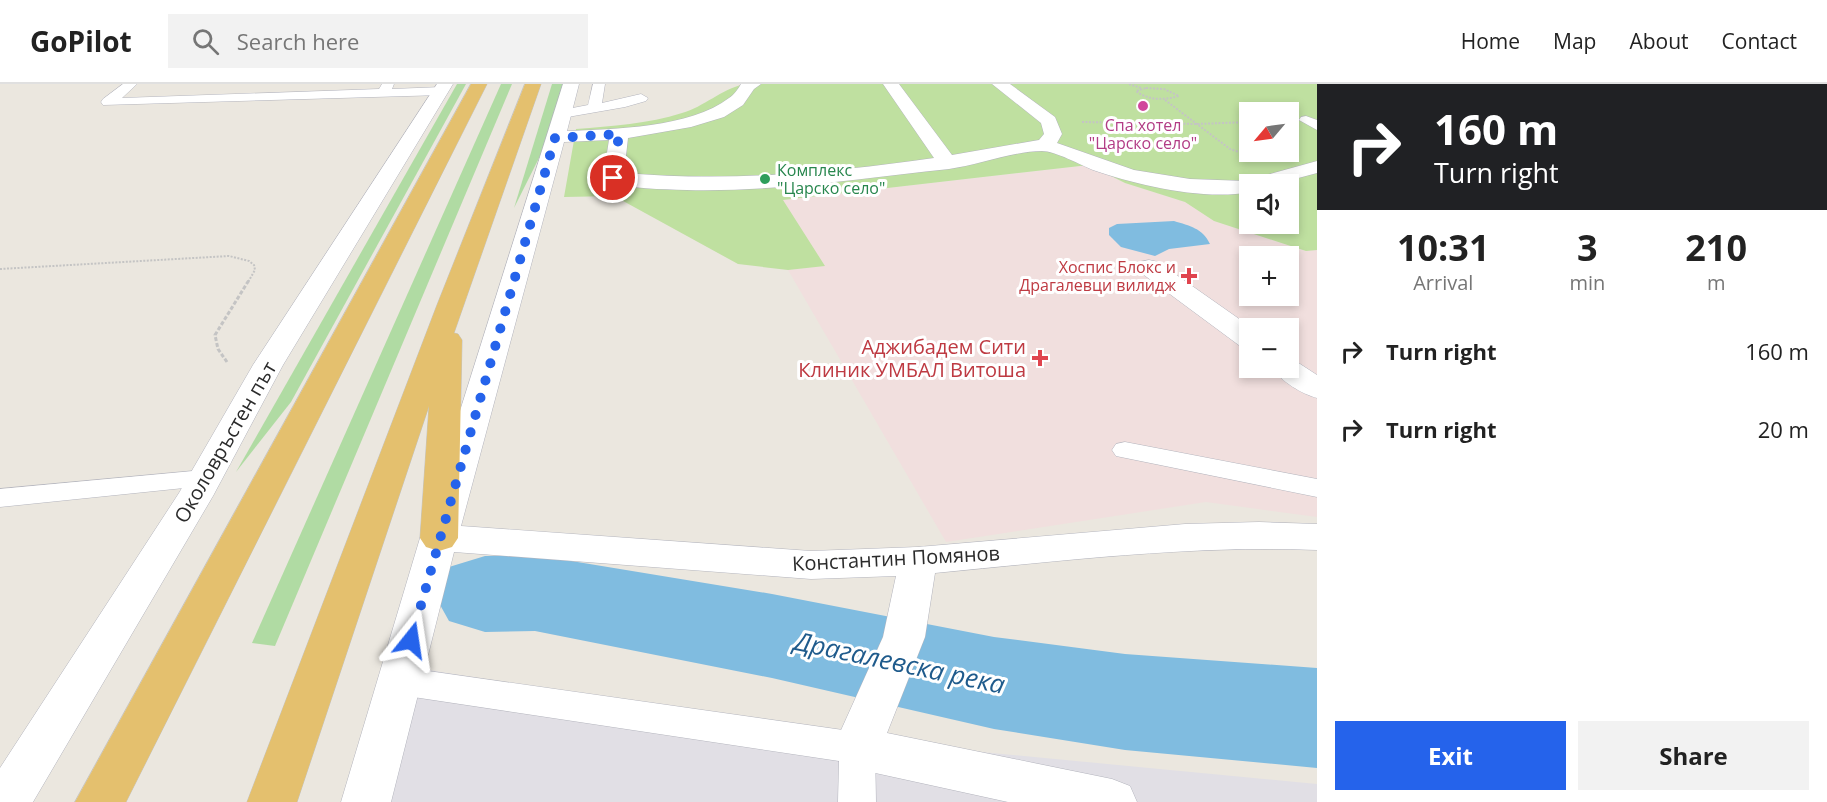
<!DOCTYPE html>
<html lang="en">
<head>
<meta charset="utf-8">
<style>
	:root { --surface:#fff; --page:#f2f2f2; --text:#222; --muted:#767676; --line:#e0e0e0; --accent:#2563eb }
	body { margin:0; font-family:"Open Sans",sans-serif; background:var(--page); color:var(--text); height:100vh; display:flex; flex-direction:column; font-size:22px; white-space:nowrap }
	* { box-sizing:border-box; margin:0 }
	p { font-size:20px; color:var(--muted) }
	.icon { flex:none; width:33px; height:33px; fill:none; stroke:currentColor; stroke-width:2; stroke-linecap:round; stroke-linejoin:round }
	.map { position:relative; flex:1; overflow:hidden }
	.sheet { display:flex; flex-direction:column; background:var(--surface); width:510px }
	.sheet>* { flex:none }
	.banner { background:#202124; color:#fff; overflow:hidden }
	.needle { width:39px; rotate:241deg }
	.tools { position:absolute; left:1239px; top:18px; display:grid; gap:12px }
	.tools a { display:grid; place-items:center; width:60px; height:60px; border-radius:0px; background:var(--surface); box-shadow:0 3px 9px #0003; font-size:30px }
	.pin { position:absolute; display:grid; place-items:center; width:51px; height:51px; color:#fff; margin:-26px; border:3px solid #fff; border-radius:50%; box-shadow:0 2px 6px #0007 }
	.me { position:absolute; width:66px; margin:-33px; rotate:15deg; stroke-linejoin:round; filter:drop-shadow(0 0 4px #0008) }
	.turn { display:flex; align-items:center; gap:21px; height:126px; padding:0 18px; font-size:27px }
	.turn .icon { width:78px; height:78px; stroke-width:2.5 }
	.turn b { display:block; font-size:42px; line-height:51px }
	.eta { display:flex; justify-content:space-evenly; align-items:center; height:102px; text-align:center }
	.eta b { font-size:36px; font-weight:700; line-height:42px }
	.primary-button { display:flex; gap:12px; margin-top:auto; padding:12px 18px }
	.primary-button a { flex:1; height:69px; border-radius:0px; background:var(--accent); color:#fff; font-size:24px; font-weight:700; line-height:69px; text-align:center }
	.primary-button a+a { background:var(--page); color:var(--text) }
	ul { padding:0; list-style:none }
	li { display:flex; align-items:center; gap:18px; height:78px; padding:0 18px }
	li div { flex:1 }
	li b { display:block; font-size:22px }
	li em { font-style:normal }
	header { display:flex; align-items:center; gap:36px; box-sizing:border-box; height:84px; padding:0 30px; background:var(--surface); border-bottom:2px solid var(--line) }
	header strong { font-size:28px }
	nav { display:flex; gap:33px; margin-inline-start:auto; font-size:21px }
	.search { width:420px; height:54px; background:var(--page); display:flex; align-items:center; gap:15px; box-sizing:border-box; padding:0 21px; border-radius:0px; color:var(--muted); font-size:22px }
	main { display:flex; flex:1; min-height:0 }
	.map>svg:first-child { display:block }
	.industrial { fill:#e1dfe5 }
	.medical { fill:#f1dfde; fill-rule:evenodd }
	.green { fill:#b0dba3 }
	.pitch { fill:#bfe0a0; fill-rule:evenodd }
	.water { fill:#80bce0 }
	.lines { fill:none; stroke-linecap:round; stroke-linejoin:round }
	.river { fill:#80bce0; fill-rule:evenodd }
	.service-casing { stroke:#b3b4bd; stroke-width:1 }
	.minor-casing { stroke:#b3b4bd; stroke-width:1 }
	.trunk-casing { stroke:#c4c4c4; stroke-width:1 }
	.path-far1 { stroke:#c4c4c4; stroke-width:2; stroke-dasharray:2 1.5; stroke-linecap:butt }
	.path { stroke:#c4c4c4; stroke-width:3; stroke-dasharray:4 2; stroke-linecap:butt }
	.service { fill:#fff; fill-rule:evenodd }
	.minor { fill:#fff; fill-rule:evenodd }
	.trunk { fill:#e4c06e; fill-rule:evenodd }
	.route { stroke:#2563eb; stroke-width:10; stroke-dasharray:0 18 }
	.hotel-dot { fill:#d1479c; stroke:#fff; stroke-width:2 }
	.leisure-dot { fill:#2e9e5b; stroke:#fff; stroke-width:2 }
	.health-dot { fill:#e0444e; stroke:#fff; stroke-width:2 }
	.labels { text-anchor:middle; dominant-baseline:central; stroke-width:6; stroke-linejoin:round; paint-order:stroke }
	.far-hotel-label { font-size:16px; fill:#b23c85; stroke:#fff }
	.far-leisure-label { font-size:16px; fill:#27864d; stroke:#fff; text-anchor:start }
	.far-health-label { font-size:16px; fill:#be3a42; stroke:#fff; text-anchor:end }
	.health-label { font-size:20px; fill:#be3a42; stroke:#fff; text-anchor:end }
	.street-label { font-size:20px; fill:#2b2b2b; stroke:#fff }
	.near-water-label { font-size:26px; font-style:italic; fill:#1f5b8c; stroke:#fff }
</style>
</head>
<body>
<header>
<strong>GoPilot</strong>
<div class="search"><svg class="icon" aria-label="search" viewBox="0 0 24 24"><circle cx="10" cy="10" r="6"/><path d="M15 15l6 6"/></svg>Search here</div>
<nav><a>Home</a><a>Map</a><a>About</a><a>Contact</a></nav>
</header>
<main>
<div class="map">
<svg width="1317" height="718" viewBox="0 0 1317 718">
	<rect width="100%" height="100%" fill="#ebe7df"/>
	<polygon class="industrial" points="418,584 814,652 1317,700 1317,718 386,718"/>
	<path class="medical" d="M1090,81L1125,99L1185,118L1214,137L1305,167L1317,166V433L1206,418L946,458L788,186L824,182L782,116ZM1250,172H1288V212H1250ZM1250,244H1288V284H1250Z"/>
	<g class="green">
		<polygon points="457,0 466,0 291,318 236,388"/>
		<polygon points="501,0 512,0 275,562 252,559"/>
		<polygon points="552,0 563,0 548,56 514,124"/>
	</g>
	<path class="pitch" d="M745,0H1317V166L1306,167L1214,137L1185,118L1125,99L1089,81L783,116L825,182L788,186L738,180L614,112L564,113L576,45C612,42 648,40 682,29C704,23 721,5 745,0ZM1250,28H1288V68H1250ZM1250,100H1288V140H1250Z"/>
	<path class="water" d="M1174,137C1190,142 1202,144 1210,160L1169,165L1155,172L1121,163L1109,151V144L1117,140Z"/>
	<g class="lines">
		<polygon class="river" points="535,471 772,510 994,553 1125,570 1317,584 1317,684 1125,666 994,645 772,594 535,547 485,548 449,537 434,510 449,483 485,472"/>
		<g class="service-casing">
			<g id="service">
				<polygon points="123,0 137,0 122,14 379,5 382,0 394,0 392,5 442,3 448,7 442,11 103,21 101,18 103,15"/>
				<polygon points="593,0 605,0 602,19 641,10 648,14 646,17 625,23 562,34 557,33 555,30 557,27 588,21"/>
				<polygon points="1306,32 1317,36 1317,46 1299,36 1301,33"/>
				<polygon points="1125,358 1317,395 1317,413 1116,372 1112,366 1116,360"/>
				<polygon points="204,386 213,389 217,395 213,401 0,423 0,405"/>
				<polygon points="400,583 857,648 870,653 875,664 876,718 838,718 839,677 400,611 388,607 383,597 388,587"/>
			</g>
		</g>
		<g class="minor-casing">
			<g id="minor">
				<polygon points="437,0 453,0 283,281 213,412 33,718 0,718 0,684 179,409 253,281"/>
				<path d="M563,0H579L567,47C614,45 690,44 729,14C734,11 738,5 741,0H761L754,5L743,21L724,33L691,43L628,54L624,89C728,98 830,89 934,74L883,0H899L952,71L1039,56L1044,50L1041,39L992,0H1010L1055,33L1062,50L1057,59L1134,86L1190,95L1245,97L1317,77V89L1276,100H1250V108C1204,117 1137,101 1093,86C1081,81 1055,67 1042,67C1014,67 978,81 949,85C861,94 777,108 687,106C661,105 631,105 606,98L603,94L609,56L564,58L461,442L811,467L918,463L1185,440L1259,438L1317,440V466C1189,461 1062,477 935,489L925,553L887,649L1112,695L1130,702L1137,718H1008L857,685L840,679L833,664L883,553L896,492L811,495L454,468L391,718H341L420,454Z"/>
				<polygon points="1149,176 1158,178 1252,244 1250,244 1250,264 1240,262 1140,188 1137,183 1140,178"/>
				<path d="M1288,276L1297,278L1317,291V314C1302,310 1280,297 1273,284H1288Z"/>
			</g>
		</g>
		<g class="trunk-casing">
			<g id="trunk">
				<polygon points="471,0 487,0 126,718 75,718"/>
				<polygon points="525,0 541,0 454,249 458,250 462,256 458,454 452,463 439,467 426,463 420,454 429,322 297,718 247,718 437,221"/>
			</g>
		</g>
		<g class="path-far1">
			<polyline points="1129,0 1141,4"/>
			<path d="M1146,4L1164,5L1179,12C1164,16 1149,17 1136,7Z"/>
			<polyline points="1165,16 1230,65 1245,70"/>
			<polyline points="1082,38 1197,40 1250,38"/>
			<polyline points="0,185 229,172 249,177 254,181 255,186 248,198"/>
		</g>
		<polyline class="path" points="227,278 218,265 215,251 249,196"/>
		<use href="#service" class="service"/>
		<use href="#minor" class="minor"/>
		<use href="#trunk" class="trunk"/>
	</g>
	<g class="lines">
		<polyline class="route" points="411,556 555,54 619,50 613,94"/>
	</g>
	<circle class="hotel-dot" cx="1143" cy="22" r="6"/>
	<circle class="leisure-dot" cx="765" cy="95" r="6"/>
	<g class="health-dot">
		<path d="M1186 183h6v6h6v6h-6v6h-6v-6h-6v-6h6z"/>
		<path d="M1037 265h6v6h6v6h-6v6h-6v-6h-6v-6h6z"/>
	</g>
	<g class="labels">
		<g class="far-hotel-label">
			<text x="1143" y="41">Спа хотел<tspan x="1143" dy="18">"Царско село"</tspan></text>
		</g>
		<g class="far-leisure-label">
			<text x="777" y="86">Комплекс<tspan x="777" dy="18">"Царско село"</tspan></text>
		</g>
		<g class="far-health-label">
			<text x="1176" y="183">Хоспис Блокс и<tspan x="1176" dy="18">Драгалевци вилидж</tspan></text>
		</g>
		<g class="health-label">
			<text x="1026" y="262">Аджибадем Сити<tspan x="1026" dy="23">Клиник УМБАЛ Витоша</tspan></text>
		</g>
		<g class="street-label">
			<text transform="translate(225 358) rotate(-60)">Околовръстен път</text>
			<text transform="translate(896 474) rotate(-3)">Константин Помянов</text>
		</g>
		<g class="near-water-label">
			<text transform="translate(900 578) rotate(12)">Драгалевска река</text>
		</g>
	</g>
</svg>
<div class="tools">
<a><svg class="needle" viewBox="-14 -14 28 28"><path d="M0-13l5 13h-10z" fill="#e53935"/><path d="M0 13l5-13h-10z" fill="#767676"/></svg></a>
<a><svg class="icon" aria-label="sound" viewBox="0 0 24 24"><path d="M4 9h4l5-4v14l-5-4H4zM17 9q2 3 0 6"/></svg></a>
<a>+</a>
<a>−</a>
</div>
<div class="pin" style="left:613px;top:94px;background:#d93025"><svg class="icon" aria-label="arrive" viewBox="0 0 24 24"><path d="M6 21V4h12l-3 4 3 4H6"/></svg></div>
<svg class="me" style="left:411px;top:556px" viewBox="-20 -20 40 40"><path d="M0-17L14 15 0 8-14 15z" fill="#2563eb" stroke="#fff" stroke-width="4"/></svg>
</div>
<section class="sheet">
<div class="banner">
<div class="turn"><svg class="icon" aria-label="right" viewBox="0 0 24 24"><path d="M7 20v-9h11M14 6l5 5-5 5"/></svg><div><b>160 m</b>Turn right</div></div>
</div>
<div class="eta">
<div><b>10:31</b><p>Arrival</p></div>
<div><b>3</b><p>min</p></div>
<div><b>210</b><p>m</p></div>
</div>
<ul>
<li><svg class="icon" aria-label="right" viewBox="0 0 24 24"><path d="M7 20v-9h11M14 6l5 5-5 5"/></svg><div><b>Turn right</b></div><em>160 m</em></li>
<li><svg class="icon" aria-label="right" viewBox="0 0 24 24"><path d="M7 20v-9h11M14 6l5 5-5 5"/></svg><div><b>Turn right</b></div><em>20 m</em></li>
</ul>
<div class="primary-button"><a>Exit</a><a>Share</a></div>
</section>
</main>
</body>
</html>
